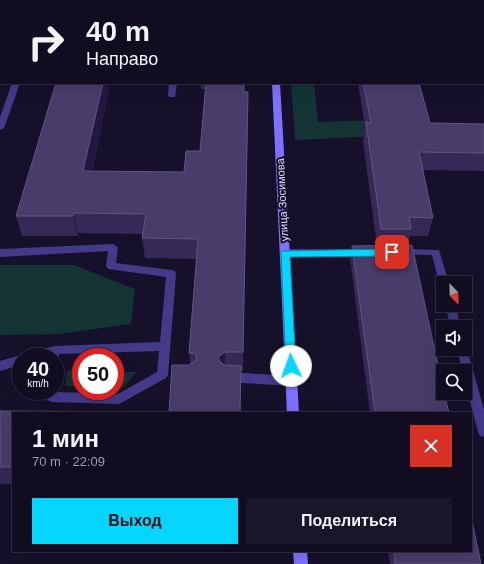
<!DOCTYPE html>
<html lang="ru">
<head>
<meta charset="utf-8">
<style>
	:root { --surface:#110c20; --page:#1a1529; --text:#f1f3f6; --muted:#9c9ba5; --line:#302c3e; --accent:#06d6ff }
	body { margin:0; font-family:Helvetica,sans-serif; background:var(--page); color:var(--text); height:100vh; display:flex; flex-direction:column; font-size:15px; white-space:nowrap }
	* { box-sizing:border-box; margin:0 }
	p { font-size:13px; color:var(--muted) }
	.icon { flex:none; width:22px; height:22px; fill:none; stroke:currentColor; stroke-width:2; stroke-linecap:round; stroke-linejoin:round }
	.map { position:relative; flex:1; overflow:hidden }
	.panel { position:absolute; left:12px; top:412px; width:460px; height:140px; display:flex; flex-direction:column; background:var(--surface); border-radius:0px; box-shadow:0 4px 16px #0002,0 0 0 1px var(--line) }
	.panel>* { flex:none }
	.banner { position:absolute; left:0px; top:0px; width:484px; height:84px; box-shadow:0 4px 16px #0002,0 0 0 1px var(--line); background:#110c20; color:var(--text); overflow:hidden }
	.needle { width:26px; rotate:157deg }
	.tools { position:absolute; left:436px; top:276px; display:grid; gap:8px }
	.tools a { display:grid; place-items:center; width:36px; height:36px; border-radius:0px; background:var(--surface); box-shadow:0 4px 16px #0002,0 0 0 1px var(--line); font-size:20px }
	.speed { position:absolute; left:12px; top:348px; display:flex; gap:8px; font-size:20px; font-weight:700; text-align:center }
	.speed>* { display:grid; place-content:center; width:52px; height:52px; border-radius:50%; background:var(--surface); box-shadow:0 4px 16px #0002,0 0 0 1px var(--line); line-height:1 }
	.speed small { font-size:10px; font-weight:400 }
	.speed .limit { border:6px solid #d22; background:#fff; color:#111 }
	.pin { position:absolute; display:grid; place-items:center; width:34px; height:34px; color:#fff; margin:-17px; border-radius:8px; box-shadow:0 2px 6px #0006 }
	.me { position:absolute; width:44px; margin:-22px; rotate:357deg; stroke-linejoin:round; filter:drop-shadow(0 0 3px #0008) }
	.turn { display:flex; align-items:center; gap:14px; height:84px; padding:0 20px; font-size:18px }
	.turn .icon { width:52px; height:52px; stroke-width:2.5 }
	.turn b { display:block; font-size:28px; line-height:34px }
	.round { display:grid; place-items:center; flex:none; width:42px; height:42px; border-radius:0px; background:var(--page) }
	.overview { display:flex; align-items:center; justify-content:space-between; height:68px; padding:0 20px }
	h1 { font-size:24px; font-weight:700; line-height:30px }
	.action { display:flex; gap:8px; margin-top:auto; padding:8px 20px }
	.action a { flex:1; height:46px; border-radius:0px; background:var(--accent); color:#111; font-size:16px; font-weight:700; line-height:46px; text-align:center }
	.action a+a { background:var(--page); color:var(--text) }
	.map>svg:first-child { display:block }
	.green { fill:#133334 }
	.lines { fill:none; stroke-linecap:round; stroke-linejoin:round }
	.service { fill:#433b8a; fill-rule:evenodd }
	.minor { fill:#433b8a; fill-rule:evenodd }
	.secondary { fill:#7e71ff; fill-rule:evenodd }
	.wall { fill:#362958 }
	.shaded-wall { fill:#22173e }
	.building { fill:#483c6a; stroke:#605581 }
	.route { fill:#06d6ff; stroke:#048ba6 }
	.labels { text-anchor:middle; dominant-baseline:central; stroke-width:4; stroke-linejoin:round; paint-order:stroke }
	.street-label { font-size:11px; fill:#e0daff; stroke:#17102a }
</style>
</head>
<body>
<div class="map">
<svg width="484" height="564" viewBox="0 0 484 564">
	<rect width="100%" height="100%" fill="#17102a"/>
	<g class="green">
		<polygon points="291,83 314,83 318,122 379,120 386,136 295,140"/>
		<polygon points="0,265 74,265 135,289 131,324 59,334 0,335"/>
		<polygon points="67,371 81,371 81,387 65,386"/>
		<polygon points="115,372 137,372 121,389 115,388"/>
	</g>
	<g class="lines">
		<g class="service">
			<rect x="179" y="0" width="6" height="1"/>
			<rect x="0" y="29" width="1" height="4"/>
			<polygon points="169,83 177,83 175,97 169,97 168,95"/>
			<polygon points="113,244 118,247 116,263 171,270 175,271 176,274 168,375 166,378 119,404 51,402 47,400 45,391 55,391 55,388 57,392 118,394 157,372 159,351 59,354 58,360 55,361 55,357 21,357 21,365 0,371 0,361 21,355 25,357 26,354 54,346 160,342 166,277 108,269 106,266 108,251 0,257 0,249"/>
			<polygon points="285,249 364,249 369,253 364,257 285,257 280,253"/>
			<polygon points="400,249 439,250 449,283 443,283 443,286 440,286 432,255 397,254 395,252 397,250"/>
			<polygon points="445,305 455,305 461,327 451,327"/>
			<polygon points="465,346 467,349 484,410 484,437 480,436 478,432 465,382 465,371 462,371 457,349 465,349"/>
			<polygon points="228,372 292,376 296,378 298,381 296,384 292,386 228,382 224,380 222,377 224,374"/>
		</g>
		<polygon class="minor" points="12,83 20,83 4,128 0,130 0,117"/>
		<g class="secondary">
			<rect x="269" y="0" width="6" height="1"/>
			<polygon points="272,83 280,83 299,413 287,413"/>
			<polygon points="293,551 307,551 308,564 294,564"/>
		</g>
	</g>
	<g class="wall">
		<polygon points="200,83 244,83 244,92 248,112 243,371 241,371 240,413 13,413 13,484 0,484 0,411 169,412 189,365 190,364 189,353 197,259 145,258 142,238 143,234 78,233 78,236 22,236 16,216 109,90 92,171 184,172 200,151 205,89 201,89"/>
		<polygon points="358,83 419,83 430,123 484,124 484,171 423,170 433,218 428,236 410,236 407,245 449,413 370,413 350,258 352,246 377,246 363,141 365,127"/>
		<polygon points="388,551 471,551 481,564 390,564"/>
	</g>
	<g class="shaded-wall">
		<polygon points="0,0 10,0 10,1 1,1 1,23 0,25"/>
		<polygon points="103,83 108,83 109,90 87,191 83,171"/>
		<polygon points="248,112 243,371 243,352"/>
		<polygon points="73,213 78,233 78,236 73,216"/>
		<polygon points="225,352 225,371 219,376 218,357"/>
	</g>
	<g class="building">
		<rect x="203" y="0" width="38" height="1"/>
		<polygon points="56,83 103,83 83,171 184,172 186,151 200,151 206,83 244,83 244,92 248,92 243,352 225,352 218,357 220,362 225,365 241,366 240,413 13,413 13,467 0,467 0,411 169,412 172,365 189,365 197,359 195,354 189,353 198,239 142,238 146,214 73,213 73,216 16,216"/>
		<polygon points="363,83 419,83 430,123 484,124 484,153 419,152 433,218 409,217 411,229 381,229 366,122 371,123"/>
		<polygon points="412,245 443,388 443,393 444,393 449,413 375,413 352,246"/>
		<polygon points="471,516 481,564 395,564 394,551 471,551"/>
	</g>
	<polygon class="route" points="392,249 396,252 392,256 290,257 296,366 294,369 291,370 287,369 286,366 281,253 282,251"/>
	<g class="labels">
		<g class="street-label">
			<text transform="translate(282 200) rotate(-93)">улица Зосимова</text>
		</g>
	</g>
</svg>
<div class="tools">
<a><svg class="needle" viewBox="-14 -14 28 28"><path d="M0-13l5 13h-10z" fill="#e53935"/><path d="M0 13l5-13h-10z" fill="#9c9ba5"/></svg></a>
<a><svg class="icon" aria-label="sound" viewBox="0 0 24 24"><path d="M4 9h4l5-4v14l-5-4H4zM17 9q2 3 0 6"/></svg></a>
<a><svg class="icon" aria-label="search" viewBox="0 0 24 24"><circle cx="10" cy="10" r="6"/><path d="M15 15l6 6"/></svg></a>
</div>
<div class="speed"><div>40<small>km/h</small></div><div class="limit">50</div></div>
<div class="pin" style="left:392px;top:252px;background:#d93025"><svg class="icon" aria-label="arrive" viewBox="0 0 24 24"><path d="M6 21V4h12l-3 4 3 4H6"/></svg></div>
<svg class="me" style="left:291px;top:366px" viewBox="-20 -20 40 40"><circle r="19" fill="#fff"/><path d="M0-13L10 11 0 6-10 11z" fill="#06d6ff"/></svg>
<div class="banner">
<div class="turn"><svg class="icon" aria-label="right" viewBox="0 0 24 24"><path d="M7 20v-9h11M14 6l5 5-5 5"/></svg><div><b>40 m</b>Направо</div></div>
</div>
<section class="panel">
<div class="overview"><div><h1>1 мин</h1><p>70 m · 22:09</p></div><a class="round" style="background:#d93025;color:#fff"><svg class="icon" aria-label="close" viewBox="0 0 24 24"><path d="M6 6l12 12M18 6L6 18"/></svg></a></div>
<div class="action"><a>Выход</a><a>Поделиться</a></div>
</section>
</div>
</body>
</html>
